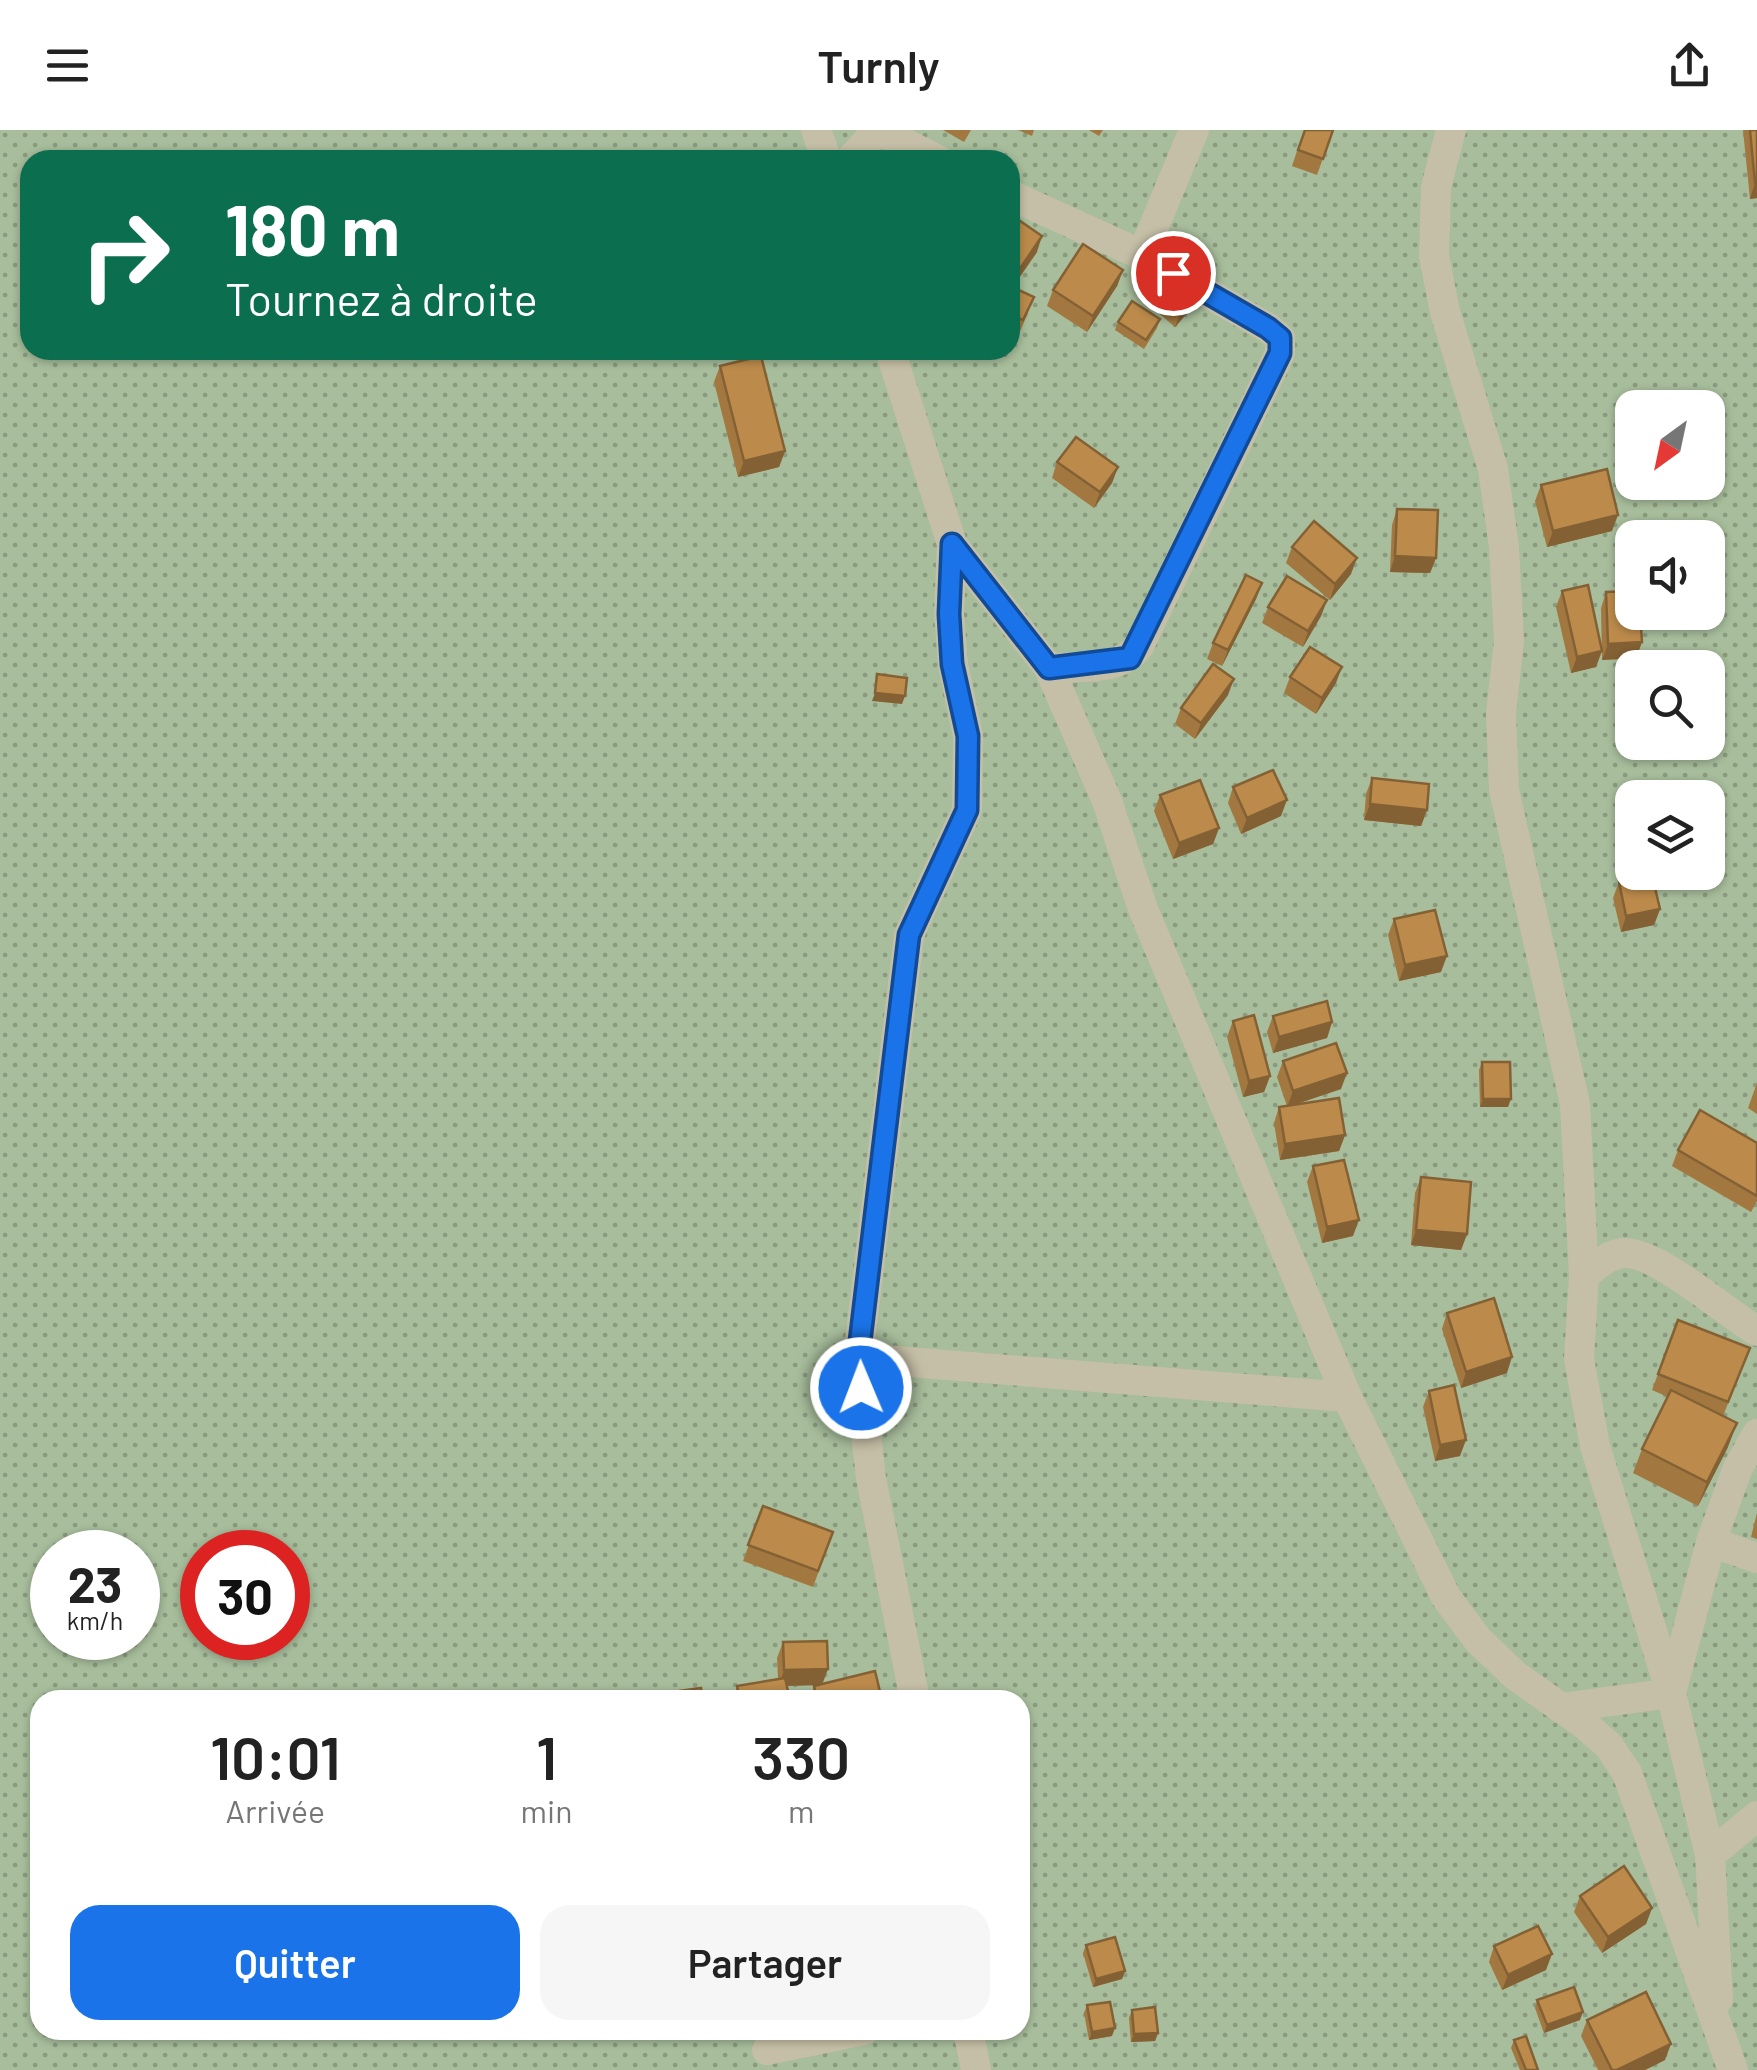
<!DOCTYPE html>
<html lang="fr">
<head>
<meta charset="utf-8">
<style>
	:root { --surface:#fff; --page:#f6f6f6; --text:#222; --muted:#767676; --accent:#1a73e8 }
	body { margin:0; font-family:Barlow,sans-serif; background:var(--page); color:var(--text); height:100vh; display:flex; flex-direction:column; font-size:38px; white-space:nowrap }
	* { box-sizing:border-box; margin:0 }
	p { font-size:32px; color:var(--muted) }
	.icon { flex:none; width:55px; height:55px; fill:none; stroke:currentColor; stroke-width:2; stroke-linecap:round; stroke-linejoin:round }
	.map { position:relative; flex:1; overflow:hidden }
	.drawer { position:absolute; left:30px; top:1560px; width:1000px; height:350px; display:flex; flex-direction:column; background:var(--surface); border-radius:30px; box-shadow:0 2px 8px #0004 }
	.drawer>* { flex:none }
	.hud { position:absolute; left:20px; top:20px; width:1000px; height:210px; border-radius:30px; box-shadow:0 2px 8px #0004; background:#0b6e4f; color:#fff; overflow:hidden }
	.needle { width:65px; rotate:213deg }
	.buttons { position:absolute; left:1615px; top:260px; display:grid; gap:20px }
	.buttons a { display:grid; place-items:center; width:110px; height:110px; border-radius:20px; background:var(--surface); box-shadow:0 2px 8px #0004; font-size:50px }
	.speed { position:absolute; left:30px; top:1400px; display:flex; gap:20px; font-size:50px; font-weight:700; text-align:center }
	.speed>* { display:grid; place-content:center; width:130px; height:130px; border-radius:50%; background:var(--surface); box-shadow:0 2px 8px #0004; line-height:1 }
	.speed small { font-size:25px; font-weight:400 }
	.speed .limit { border:15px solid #d22; background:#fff; color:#111 }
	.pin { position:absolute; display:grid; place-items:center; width:85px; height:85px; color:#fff; margin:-42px; border:5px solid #fff; border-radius:50%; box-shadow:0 2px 10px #0007 }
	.me { position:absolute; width:110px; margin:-55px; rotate:359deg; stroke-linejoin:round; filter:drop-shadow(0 0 8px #0008) }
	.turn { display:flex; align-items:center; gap:35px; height:210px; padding:0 40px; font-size:45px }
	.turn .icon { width:130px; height:130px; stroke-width:2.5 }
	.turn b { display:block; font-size:70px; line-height:85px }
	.eta { display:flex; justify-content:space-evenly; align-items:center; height:170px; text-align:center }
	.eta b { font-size:60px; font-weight:600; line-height:70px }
	.cta { display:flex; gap:20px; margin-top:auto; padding:20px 40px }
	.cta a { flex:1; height:115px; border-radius:30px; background:var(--accent); color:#fff; font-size:40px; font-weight:600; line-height:115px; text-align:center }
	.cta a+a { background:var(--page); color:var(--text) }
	header { display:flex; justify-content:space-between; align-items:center; height:130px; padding:0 40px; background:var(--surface); font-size:45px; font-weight:600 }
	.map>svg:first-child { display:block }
	.grass { fill:url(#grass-dots); fill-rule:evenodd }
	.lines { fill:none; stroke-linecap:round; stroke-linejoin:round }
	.street { stroke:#c6bfa7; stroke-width:30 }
	.wall { fill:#a27840 }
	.shaded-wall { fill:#846134 }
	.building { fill:#bc8b4b; stroke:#846134; stroke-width:2.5 }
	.route-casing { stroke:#114b97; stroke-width:25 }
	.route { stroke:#1a73e8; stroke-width:18 }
</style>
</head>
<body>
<header><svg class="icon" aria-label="menu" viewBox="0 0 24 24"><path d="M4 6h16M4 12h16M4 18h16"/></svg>Turnly<svg class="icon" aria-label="share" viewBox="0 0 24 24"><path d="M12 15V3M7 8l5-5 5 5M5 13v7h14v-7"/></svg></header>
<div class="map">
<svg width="1757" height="1940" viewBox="0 0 1757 1940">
	<defs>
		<pattern id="grass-dots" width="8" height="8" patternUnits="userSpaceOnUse" patternTransform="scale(2.5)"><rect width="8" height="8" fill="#a7bd9b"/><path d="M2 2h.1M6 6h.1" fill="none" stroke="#899a7e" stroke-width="1.8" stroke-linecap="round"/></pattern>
	</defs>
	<rect width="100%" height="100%" fill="#efecda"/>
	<path class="grass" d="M0,0H1757V1940H0ZM30,30H1010V220H30ZM1632,278H1708V352H1632ZM1632,408H1708V482H1632ZM1632,538H1708V612H1632ZM1632,668H1708V742H1632ZM52,1422H138V1508H52ZM202,1422H288V1508H202ZM40,1570H1020V1900H40Z"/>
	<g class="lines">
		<g class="street">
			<polyline points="816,0 827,30"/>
			<polyline points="1451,0 1436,57 1434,126 1445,182 1493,339 1504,417 1509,511 1501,583 1504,660 1575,974 1584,1146 1579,1229 1595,1316 1671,1563 1710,1725 1718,1869"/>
			<polyline points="850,30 878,0 938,30"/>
			<polyline points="1010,65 1142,125 1194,0"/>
			<polyline points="890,220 952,414 1049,538 1107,671 1143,779 1347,1267 1446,1467 1478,1510 1516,1546 1584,1594 1609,1616 1627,1643 1733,1940"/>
			<path d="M1049,538C1080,536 1119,542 1139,516L1280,223V208L1268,198L1142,125"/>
			<path d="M1584,1146C1596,1136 1607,1125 1623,1123C1656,1120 1727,1184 1757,1201"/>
			<polyline points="858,1228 1347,1267"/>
			<polyline points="1711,1412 1737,1340 1757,1304"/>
			<polyline points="915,1570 871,1348 858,1228 909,805 967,680 968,606 953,534 949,484 952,414"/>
			<polyline points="1561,1578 1671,1563 1711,1412 1757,1428"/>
			<polyline points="1710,1725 1757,1686"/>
			<polyline points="968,1900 976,1940"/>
			<polyline points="767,1920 864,1900"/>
		</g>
	</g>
	<g class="wall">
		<polygon points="943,0 971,0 964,12"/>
		<polygon points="1018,0 1034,0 1032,6"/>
		<polygon points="1089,0 1103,0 1099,6"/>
		<polygon points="1304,0 1333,0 1317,45 1292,36"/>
		<polygon points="1743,0 1757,0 1757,68 1750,69"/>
		<polygon points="1010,84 1037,122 1013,157 1028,183 1018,206 1010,203"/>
		<polygon points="1123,140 1117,156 1087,202 1047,176 1053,160"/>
		<polygon points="1147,152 1201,158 1195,174 1175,197 1141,168"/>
		<polygon points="1160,189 1157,198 1144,219 1115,200 1118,192"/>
		<polygon points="720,236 785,321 779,337 738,347 714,252"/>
		<polygon points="1057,332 1118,337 1112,353 1094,378 1052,348"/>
		<polygon points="1541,355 1612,401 1547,417 1535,371"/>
		<polygon points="1397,379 1436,428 1430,443 1390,442 1392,395"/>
		<polygon points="1292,417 1351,444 1330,470 1286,433"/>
		<polygon points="1262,453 1256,469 1222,536 1207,529 1213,513"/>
		<polygon points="1562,461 1596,537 1571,543 1556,477"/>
		<polygon points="1606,462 1642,512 1636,528 1602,530 1601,478"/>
		<polygon points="1327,470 1321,486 1303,517 1262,493 1268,477"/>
		<polygon points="1290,547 1336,553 1316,584 1284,563"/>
		<polygon points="1228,565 1195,609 1175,594 1181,578"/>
		<polygon points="1372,648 1427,680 1421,696 1364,690 1366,664"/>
		<polygon points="1233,657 1281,686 1241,704 1228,673"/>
		<polygon points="1160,665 1219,698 1213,714 1173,729 1154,681"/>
		<polygon points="1619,752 1660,779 1654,795 1621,802 1613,768"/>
		<polygon points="1394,789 1441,842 1399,851 1388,805"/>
		<polygon points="1273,886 1332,892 1327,908 1273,923 1267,902"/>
		<polygon points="1233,891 1270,946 1264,962 1243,967 1227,907"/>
		<polygon points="1283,931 1341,959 1294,975 1345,1005 1339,1021 1280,1030 1274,993 1279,977 1287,976 1277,947"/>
		<polygon points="1482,932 1508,977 1480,977 1479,940"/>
		<polygon points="1757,953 1757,984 1748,978"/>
		<polygon points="1757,1013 1757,1071 1751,1082 1672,1036 1678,1020"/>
		<polygon points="1313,1036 1353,1106 1322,1113 1307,1052"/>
		<polygon points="1421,1047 1467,1104 1461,1120 1411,1115 1415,1063"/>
		<polygon points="1447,1183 1507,1243 1461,1258 1442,1199"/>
		<polygon points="1678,1190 1750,1218 1723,1286 1728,1317 1698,1376 1633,1343 1642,1319 1668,1267 1652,1260"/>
		<polygon points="1429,1261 1460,1326 1435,1331 1423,1277"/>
		<polygon points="763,1376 833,1402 813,1457 743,1431"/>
		<polygon points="1757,1383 1757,1409 1751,1407"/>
		<polygon points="783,1512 822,1554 882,1570 809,1570 814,1556 816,1555 787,1556 790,1570 733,1570 737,1556 778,1549 777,1528"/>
		<polygon points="1580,1766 1652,1778 1646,1794 1602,1823 1574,1782"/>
		<polygon points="1086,1815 1125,1841 1122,1849 1093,1857 1083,1823"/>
		<polygon points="1494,1816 1546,1840 1502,1860 1489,1832"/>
		<polygon points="1537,1870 1580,1890 1544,1903 1535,1878"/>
		<polygon points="1087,1875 1112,1906 1089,1910 1084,1883"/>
		<polygon points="1132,1880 1158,1903 1155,1911 1131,1912 1129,1888"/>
		<polygon points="1587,1890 1665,1930 1645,1940 1598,1940 1581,1906"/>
		<polygon points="1514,1910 1538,1940 1520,1940 1511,1918"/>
	</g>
	<g class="shaded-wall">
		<polygon points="1755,53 1757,53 1757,68 1750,69"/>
		<polygon points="1042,106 1037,122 1011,159 1017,143"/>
		<polygon points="1123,140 1117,156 1087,202 1093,186"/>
		<polygon points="1201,158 1195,174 1175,197 1181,181"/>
		<polygon points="785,321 779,337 738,347 744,331"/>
		<polygon points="1118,337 1112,353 1094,378 1100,362"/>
		<polygon points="1618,385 1612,401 1547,417 1553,401"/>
		<polygon points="1395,426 1436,428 1430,443 1390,442"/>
		<polygon points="1357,428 1351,444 1330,470 1335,454"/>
		<polygon points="1262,453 1256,469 1222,536 1228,520"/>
		<polygon points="1327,470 1321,486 1303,517 1308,501"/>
		<polygon points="1642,512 1636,528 1602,530 1608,514"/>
		<polygon points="1602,521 1596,537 1571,543 1577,527"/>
		<polygon points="1342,537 1336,553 1316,584 1322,568"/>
		<polygon points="1234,549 1228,565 1195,609 1201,593"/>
		<polygon points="875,563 905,566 902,574 872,571"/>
		<polygon points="1287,670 1281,686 1241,704 1247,688"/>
		<polygon points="1370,674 1427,680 1421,696 1364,690"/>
		<polygon points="1219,698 1213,714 1173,729 1179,713"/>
		<polygon points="1660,779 1654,795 1621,802 1626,786"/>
		<polygon points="1447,826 1441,842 1399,851 1405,835"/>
		<polygon points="1332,892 1327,908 1273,923 1279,907"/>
		<polygon points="1347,943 1341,959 1287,977 1293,961"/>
		<polygon points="1270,946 1264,962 1243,967 1249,951"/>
		<polygon points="1483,969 1511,969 1508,977 1480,977"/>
		<polygon points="1345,1005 1339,1021 1280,1030 1285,1014"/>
		<polygon points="1359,1090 1353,1106 1322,1113 1327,1097"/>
		<polygon points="1416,1100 1467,1104 1461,1120 1411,1115"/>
		<polygon points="1512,1227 1507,1243 1461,1258 1466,1242"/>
		<polygon points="1737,1293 1728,1317 1698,1376 1707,1352"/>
		<polygon points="1466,1310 1460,1326 1435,1331 1440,1315"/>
		<polygon points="828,1539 822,1555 779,1556 784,1540"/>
		<polygon points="1652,1778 1646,1794 1602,1823 1608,1807"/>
		<polygon points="1552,1824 1546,1840 1502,1860 1508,1845"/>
		<polygon points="1125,1841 1122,1849 1093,1857 1096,1849"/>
		<polygon points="1583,1882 1580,1890 1544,1903 1547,1895"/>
		<polygon points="1115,1898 1112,1906 1089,1910 1092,1902"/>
		<polygon points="1158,1903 1155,1911 1131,1912 1134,1904"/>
		<polygon points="1671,1914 1665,1930 1645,1940 1617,1940"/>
	</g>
	<g class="building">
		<polygon points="1305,0 1333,0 1323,29 1298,20"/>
		<polygon points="1750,0 1757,0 1757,53 1755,53"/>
		<polygon points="1010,84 1042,106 1017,143 1010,139"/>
		<polygon points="1083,114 1123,140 1093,186 1053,160"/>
		<polygon points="1168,128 1201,158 1181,181 1147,152"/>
		<polygon points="1010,156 1034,167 1023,190 1010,185"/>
		<polygon points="1132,171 1160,189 1146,210 1118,192"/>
		<polygon points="761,226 785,321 744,331 720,236"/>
		<polygon points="1076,307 1118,337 1100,362 1057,332"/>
		<polygon points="1607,339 1618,385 1553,401 1541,355"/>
		<polygon points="1397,379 1438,380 1436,428 1395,426"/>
		<polygon points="1314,391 1357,428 1335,454 1292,417"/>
		<polygon points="1246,445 1262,453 1228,520 1213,513"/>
		<polygon points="1287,446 1327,470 1308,501 1268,477"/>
		<polygon points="1588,455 1602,521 1577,527 1562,461"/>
		<polygon points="1632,461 1632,482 1640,482 1642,512 1608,514 1606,462"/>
		<polygon points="1310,517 1342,537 1322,568 1290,547"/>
		<polygon points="1213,534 1234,549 1201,593 1181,578"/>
		<polygon points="877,544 907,548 905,566 875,563"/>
		<polygon points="1273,640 1287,670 1247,688 1233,657"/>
		<polygon points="1372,648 1429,654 1427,680 1370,674"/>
		<polygon points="1200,650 1219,698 1179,713 1160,665"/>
		<polygon points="1652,745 1660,779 1626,786 1619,752"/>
		<polygon points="1435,780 1447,826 1405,835 1394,789"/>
		<polygon points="1327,871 1332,892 1279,907 1273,886"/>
		<polygon points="1254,885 1270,946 1249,951 1233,891"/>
		<polygon points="1336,913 1347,943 1293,961 1283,931"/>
		<polygon points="1482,932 1510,932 1511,969 1483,969"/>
		<polygon points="1339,968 1345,1005 1285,1014 1279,977"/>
		<polygon points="1700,980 1757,1013 1757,1066 1678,1020"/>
		<polygon points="1344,1030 1359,1090 1327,1097 1313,1036"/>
		<polygon points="1421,1047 1471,1052 1467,1104 1416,1100"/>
		<polygon points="1494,1168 1512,1227 1466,1242 1447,1183"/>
		<polygon points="1678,1190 1750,1218 1728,1272 1658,1244"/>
		<polygon points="1454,1255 1466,1310 1440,1315 1429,1261"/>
		<polygon points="1671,1260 1737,1293 1707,1352 1642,1319"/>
		<polygon points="763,1376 833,1402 818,1441 748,1415"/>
		<polygon points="827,1511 828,1539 784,1540 783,1512"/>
		<polygon points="875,1541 882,1570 817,1570 814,1556"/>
		<polygon points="785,1548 790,1570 740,1570 737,1556"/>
		<polygon points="701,1558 703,1570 616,1570"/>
		<polygon points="1624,1736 1652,1778 1608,1807 1580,1766"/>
		<polygon points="1538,1796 1552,1824 1508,1845 1494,1816"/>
		<polygon points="1115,1807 1125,1841 1096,1849 1086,1815"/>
		<polygon points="1574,1857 1583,1882 1547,1895 1537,1870"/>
		<polygon points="1646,1862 1671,1914 1617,1940 1612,1940 1587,1890"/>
		<polygon points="1110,1872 1115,1898 1092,1902 1087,1875"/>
		<polygon points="1155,1877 1158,1903 1134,1904 1132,1880"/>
		<polygon points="1526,1906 1538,1940 1526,1940 1514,1910"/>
	</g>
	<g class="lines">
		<g class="route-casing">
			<polyline id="route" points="861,1258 858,1228 909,805 967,680 968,606 952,534 949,484 952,414 1049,538 1130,528 1280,223 1280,208 1268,198 1173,143"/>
		</g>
		<use href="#route" class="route"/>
	</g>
</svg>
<div class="buttons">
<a><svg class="needle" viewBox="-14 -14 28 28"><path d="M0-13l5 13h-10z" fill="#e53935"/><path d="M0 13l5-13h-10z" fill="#767676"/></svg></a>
<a><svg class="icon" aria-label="sound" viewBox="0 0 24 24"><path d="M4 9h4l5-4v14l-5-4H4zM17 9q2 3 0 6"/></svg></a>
<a><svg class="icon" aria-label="search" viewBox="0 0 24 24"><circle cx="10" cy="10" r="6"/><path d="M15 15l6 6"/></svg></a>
<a><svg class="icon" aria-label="layers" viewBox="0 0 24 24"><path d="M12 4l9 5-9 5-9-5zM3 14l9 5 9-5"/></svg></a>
</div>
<div class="speed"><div>23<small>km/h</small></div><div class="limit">30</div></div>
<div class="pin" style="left:1173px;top:143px;background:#d93025"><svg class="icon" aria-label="arrive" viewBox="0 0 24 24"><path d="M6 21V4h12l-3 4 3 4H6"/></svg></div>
<svg class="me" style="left:861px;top:1258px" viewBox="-20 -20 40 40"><circle r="17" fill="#1a73e8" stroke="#fff" stroke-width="3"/><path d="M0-11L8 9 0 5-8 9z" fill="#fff"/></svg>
<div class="hud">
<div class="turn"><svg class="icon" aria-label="right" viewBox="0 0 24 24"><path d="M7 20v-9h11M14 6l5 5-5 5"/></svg><div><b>180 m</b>Tournez à droite</div></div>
</div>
<section class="drawer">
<div class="eta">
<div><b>10:01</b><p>Arrivée</p></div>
<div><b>1</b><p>min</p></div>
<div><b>330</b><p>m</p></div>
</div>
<div class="cta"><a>Quitter</a><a>Partager</a></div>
</section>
</div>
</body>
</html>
